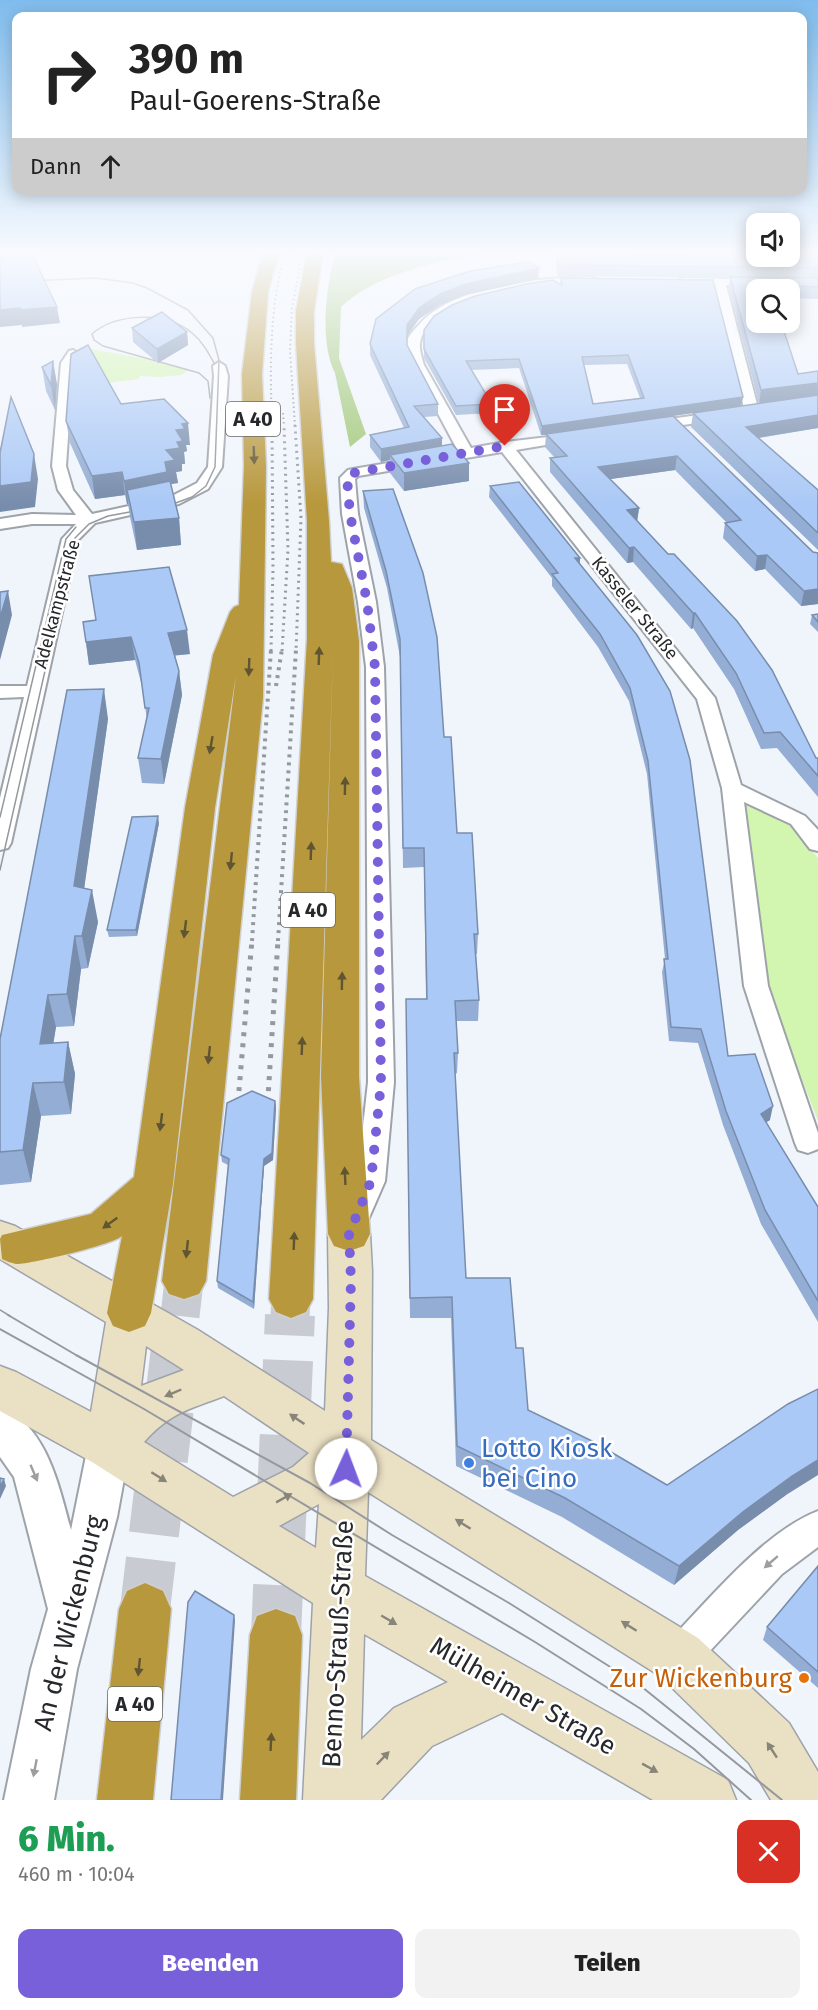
<!DOCTYPE html>
<html lang="de">
<head>
<meta charset="utf-8">
<style>
	:root { --surface:#fff; --page:#f2f2f2; --text:#222; --muted:#767676; --accent:#7860db }
	body { margin:0; font-family:"Fira Sans",sans-serif; background:var(--page); color:var(--text); height:100vh; display:flex; flex-direction:column; font-size:22px; white-space:nowrap }
	* { box-sizing:border-box; margin:0 }
	p { font-size:20px; color:var(--muted) }
	.icon { flex:none; width:33px; height:33px; fill:none; stroke:currentColor; stroke-width:2; stroke-linecap:round; stroke-linejoin:round }
	.map { position:relative; height:1800px; overflow:hidden }
	.details { display:flex; flex-direction:column; background:var(--surface); flex:1 }
	.details>* { flex:none }
	.top-card { position:absolute; left:12px; top:12px; width:795px; height:183px; border-radius:12px; box-shadow:0 3px 15px #0003; background:#fff; color:var(--text); overflow:hidden }
	.controls { position:absolute; left:746px; top:213px; display:grid; gap:12px }
	.controls a { display:grid; place-items:center; width:54px; height:54px; border-radius:12px; background:var(--surface); box-shadow:0 3px 15px #0003; font-size:30px }
	.pin { position:absolute; display:grid; place-items:center; width:51px; height:51px; color:#fff; margin:-62px -26px; border-radius:50% 50% 50% 0; rotate:-45deg; box-shadow:0 0 6px #0007 }
	.pin .icon { rotate:45deg }
	.me { position:absolute; width:66px; margin:-33px; rotate:2deg; stroke-linejoin:round; filter:drop-shadow(0 0 4px #0008) }
	.turn { display:flex; align-items:center; gap:21px; height:126px; padding:0 18px; font-size:27px }
	.turn .icon { width:78px; height:78px; stroke-width:2.5 }
	.turn b { display:block; font-size:42px; line-height:51px }
	.then { display:flex; align-items:center; height:57px; padding:0 18px; background:#0003; gap:12px; font-size:22px }
	.round { display:grid; place-items:center; flex:none; width:63px; height:63px; border-radius:12px; background:var(--page) }
	.summary { display:flex; align-items:center; justify-content:space-between; height:102px; padding:0 18px }
	h1 { font-size:36px; font-weight:800; line-height:45px; color:#1e9e55 }
	.cta { display:flex; gap:12px; margin-top:auto; padding:12px 18px }
	.cta a { flex:1; height:69px; border-radius:12px; background:var(--accent); color:#fff; font-size:24px; font-weight:800; line-height:69px; text-align:center }
	.cta a+a { background:var(--page); color:var(--text) }
	.map>svg:first-child { display:block }
	.green { fill:#d2f5b0 }
	.forest { fill:#9ec672 }
	.lines { fill:none; stroke-linecap:round; stroke-linejoin:round }
	.motorway-tunnel-far1 { stroke:#c8ccd2; stroke-width:39; stroke-dasharray:39 20; stroke-linecap:butt }
	.motorway-tunnel { stroke:#c8ccd2; stroke-width:50; stroke-dasharray:50 25; stroke-linecap:butt }
	.minor-casing { stroke:#9ea2a9; stroke-width:4 }
	.tertiary-casing { stroke:#9ea2a9; stroke-width:4 }
	.secondary-casing { stroke:#9ea2a9; stroke-width:3 }
	.motorway-casing { stroke:#cfd0d0; stroke-width:3 }
	.minor { fill:#fff; fill-rule:evenodd }
	.tertiary { fill:#fff; fill-rule:evenodd }
	.secondary { fill:#eae0c4; fill-rule:evenodd }
	.motorway { fill:#b8983c; fill-rule:evenodd }
	.tram-far1 { stroke:#95999e; stroke-width:1.5 }
	.tram { stroke:#95999e; stroke-width:2 }
	.rail-far3 { stroke:#95999e; stroke-width:2; stroke-dasharray:1.5 3; stroke-linecap:butt }
	.rail-far2 { stroke:#95999e; stroke-width:3; stroke-dasharray:2 4.5; stroke-linecap:butt }
	.rail-far1 { stroke:#95999e; stroke-width:4; stroke-dasharray:3 5; stroke-linecap:butt }
	.rail { stroke:#95999e; stroke-width:5; stroke-dasharray:4 7; stroke-linecap:butt }
	.wall { fill:#93add4; fill-rule:evenodd }
	.shaded-wall { fill:#788dac }
	.building { fill:#abc9f6; stroke:#788dac; stroke-width:1.5; fill-rule:evenodd }
	.oneway { fill:#605532 }
	.oneway2 { fill:#888478 }
	.oneway3 { fill:#9d9ea0 }
	.route { stroke:#7860db; stroke-width:10; stroke-dasharray:0 18 }
	.shop-dot { fill:#3f7fe0; stroke:#fff; stroke-width:2 }
	.food-dot { fill:#e8710a; stroke:#fff; stroke-width:2 }
	.labels { text-anchor:middle; dominant-baseline:central; stroke-width:5; stroke-linejoin:round; paint-order:stroke }
	.far-street-label { font-size:18px; fill:#26282b; stroke:#fff }
	.shield { fill:#fff; stroke:#67686b; stroke-width:1.5 }
	.shield-label { font-size:20px; font-weight:bold; fill:#26282b }
	.near-shop-label { font-size:26px; fill:#366cbe; stroke:#fff; text-anchor:start }
	.near-street-label { font-size:26px; fill:#26282b; stroke:#fff }
	.near-food-label { font-size:26px; fill:#c56008; stroke:#fff; text-anchor:end }
</style>
</head>
<body>
<div class="map">
<svg width="818" height="1800" viewBox="0 0 818 1800">
	<rect width="100%" height="100%" fill="#f0f5fc"/>
	<g class="green">
		<polygon points="91,349 146,359 188,371 181,375 160,377 140,376 139,379 89,385"/>
		<polygon points="743,802 788,823 818,858 818,1121 766,986"/>
	</g>
	<path class="forest" d="M336,252H491C443,259 377,273 341,307L339,358L366,434L350,447L335,373C319,342 326,285 336,252Z"/>
	<g class="lines">
		<g class="motorway-tunnel-far1">
			<polyline points="180,1316 184,1281"/>
			<polyline points="290,1316 291,1299"/>
		</g>
		<g class="motorway-tunnel">
			<polyline points="145,1609 180,1315"/>
			<polyline points="276,1635 290,1315"/>
		</g>
		<g class="minor-casing">
			<g id="minor">
				<path d="M591,277L595,278V282C580,286 564,284 549,286C519,289 425,304 420,343C419,350 422,358 424,365L471,448L505,442L581,433L583,436L581,439L516,450L715,698L741,785L805,816L818,830V851L810,849L791,824L744,802L768,986L818,1133V1149L808,1153L798,1150L795,1143L744,986L722,788L697,699L502,452L358,476L355,479L358,514L376,602L384,667L394,1082L385,1181L365,1227L355,1230L345,1227L341,1219L357,1181L368,1082L366,667L358,602L342,514L340,478L348,470L353,469L458,451L412,365C409,358 406,350 407,342C408,336 413,331 417,327C452,284 539,278 591,277Z"/>
				<polygon points="684,278 818,281 818,287 726,285 759,412 757,415 747,415 745,412 714,285 680,283 680,279"/>
				<polygon points="73,350 79,354 73,363 66,466 73,490 92,514 170,497 197,483 208,467 214,376 213,366 219,362 225,366 228,376 222,467 208,489 179,504 95,523 78,540 11,843 8,848 0,850 0,798 24,697 0,698 0,686 27,686 62,539 76,524 32,524 0,529 0,519 32,514 76,515 58,490 52,466 61,363 69,351"/>
				<polygon points="721,412 726,413 728,416 726,419 647,430 640,426 647,422"/>
				<path d="M818,1511V1547L782,1574L692,1670L679,1675L666,1670L661,1657L666,1644C708,1601 762,1533 818,1511Z"/>
			</g>
		</g>
		<g class="tertiary-casing">
			<path id="tertiary" d="M0,1407C47,1425 59,1487 71,1530L88,1446L94,1433L109,1427L124,1433L130,1446L117,1517L77,1669L54,1800H4L31,1669L48,1609L14,1477L0,1457Z"/>
		</g>
		<g class="secondary-casing">
			<path id="secondary" d="M349,1217L364,1222L370,1234L372,1271L371,1440L698,1638L789,1723L818,1772V1800H771L749,1763L660,1676L368,1492L365,1576L728,1780L736,1800H653L502,1713L432,1746L381,1800H303L313,1603L92,1462L0,1411V1366L16,1372L91,1412L106,1322L0,1259V1221L15,1226L198,1330L325,1411L329,1308L328,1234L334,1222ZM146,1346L184,1370L141,1386ZM224,1396L309,1453L293,1467L233,1497L144,1442C171,1412 188,1410 224,1396ZM319,1504L316,1548L279,1526ZM364,1634L448,1682L394,1708L361,1740Z"/>
		</g>
		<g class="motorway-casing">
			<g id="motorway">
				<path d="M263,252H279L268,292L262,374L266,466L263,697L206,1281L199,1294L184,1299L169,1294L162,1281L236,675L215,808L173,1184L151,1313L145,1326L129,1332L113,1326L107,1313L122,1236C114,1244 28,1265 16,1264C11,1263 6,1261 2,1259L0,1239L2,1235L91,1214L134,1177L185,808L213,655L230,612L234,607L239,605L244,466L242,374L252,292Z"/>
				<polygon points="307,252 323,252 314,311 314,343 329,521 331,562 342,564 352,588 359,641 359,1077 370,1234 364,1246 349,1251 334,1246 328,1234 321,1077 333,649 313,1299 306,1312 291,1318 276,1312 269,1299 307,639 307,521 296,343 296,311"/>
				<polygon points="145,1583 163,1591 171,1609 153,1800 97,1800 119,1609 127,1591"/>
				<polygon points="276,1609 295,1616 302,1635 296,1800 240,1800 250,1635 257,1616"/>
			</g>
		</g>
		<use href="#minor" class="minor"/>
		<use href="#tertiary" class="tertiary"/>
		<use href="#secondary" class="secondary"/>
		<use href="#motorway" class="motorway"/>
		<g class="tram-far1">
			<path d="M210,398L208,381L199,373L103,346L94,340L92,334C117,312 167,312 192,333C202,341 208,352 214,363"/>
			<polyline points="0,817 66,539 76,527"/>
			<polyline points="0,870 75,538 89,524 108,516 173,504 192,497 206,486 215,467 219,360 213,338 188,310 147,288 133,283 96,278 27,281"/>
			<polyline points="0,1310 10,1316"/>
		</g>
		<g class="tram">
			<polyline points="8,1315 76,1355 310,1483 392,1535 509,1603 642,1687 782,1800"/>
			<polyline points="0,1329 144,1409 535,1642 641,1709 694,1749 751,1800"/>
		</g>
		<g class="rail-far3">
			<polyline points="283,413 284,426"/>
			<path d="M272,426C270,367 269,310 285,252"/>
			<polyline points="295,426 290,351 292,308 303,252"/>
		</g>
		<g class="rail-far2">
			<polyline points="295,425 301,518 296,651"/>
			<polyline points="271,651 273,568 272,425"/>
			<polyline points="282,651 288,550 284,425"/>
		</g>
		<g class="rail-far1">
			<polyline points="276,686 282,649"/>
			<polyline points="252,941 271,649"/>
			<polyline points="278,941 296,649"/>
		</g>
		<g class="rail">
			<polyline points="237,1113 252,940"/>
			<polyline points="267,1113 278,940"/>
		</g>
	</g>
	<g class="wall">
		<polygon points="588,252 634,252 635,255 686,255 685,252 818,252 818,299 789,298 789,290 756,290 798,374 818,371 818,428 759,438 818,490 818,550 691,427 693,413 759,404 729,288 730,278 558,276 556,267 557,256 589,256"/>
		<polygon points="539,268 538,279 466,295 440,305 419,319 407,336 407,345 438,404 438,416 424,417 442,446 469,463 469,481 404,491 390,473 390,460 381,462 370,447 370,435 404,428 370,355 370,344 470,271"/>
		<path d="M561,279L743,397L741,406L673,416L813,552L818,553V604L801,606L765,569L755,571L723,538L725,523H727L675,470L610,479L639,508L637,521L816,758H818V797L777,748L761,749L734,689L693,628L691,629L633,562L627,563L550,472V458H555L545,447L546,435H541L519,368L471,370L492,404V413L456,415L424,358V330L560,284ZM627,364L640,398L593,404L584,365Z"/>
		<polygon points="132,328 187,332 188,345 158,363 133,342"/>
		<polygon points="53,361 57,385 55,410 46,391 42,367"/>
		<polygon points="121,404 190,445 186,445 187,451 184,452 185,464 182,464 182,471 176,472 178,483 171,484 179,518 181,545 137,550 130,517 128,504 127,504 125,495 95,499 70,443 66,421"/>
		<polygon points="490,486 580,558 580,565 637,635 728,1056 770,1120 766,1122 818,1207 818,1322 761,1224 723,1125 698,1043 669,1041 662,972 665,959 647,774 629,701 598,647 552,586 552,578 489,497"/>
		<polygon points="363,491 444,737 457,833 478,934 477,954 476,954 479,1000 478,1021 456,1021 458,1053 457,1073 455,1074 466,1278 516,1348 528,1410 667,1485 786,1495 738,1530 674,1585 562,1517 456,1466 451,1318 410,1318 406,999 426,999 424,867 403,868 400,657 387,588 364,508"/>
		<polygon points="818,614 818,632 810,624 812,615"/>
		<polygon points="83,622 190,654 175,655 179,671 182,695 164,784 142,783 138,758 147,720 142,686 135,660 89,665"/>
		<polygon points="108,719 84,888 98,922 88,968 81,969 74,1026 56,1027 53,1043 68,1042 75,1074 71,1114 41,1116 31,1182 0,1185 0,1039"/>
		<polygon points="159,823 137,936 109,937 107,930"/>
		<polygon points="275,1101 276,1108 273,1160 264,1166 254,1309 218,1288 217,1281 228,1165 222,1162 221,1155"/>
		<polygon points="818,1566 818,1688 763,1640 767,1627"/>
	</g>
	<g class="shaded-wall">
		<polygon points="539,268 538,279 466,295 440,305 419,319 407,336 407,325 419,308 440,294 466,284"/>
		<polygon points="57,307 60,323 22,327 22,325 0,327 0,310 20,308"/>
		<polygon points="187,332 188,345 158,363 157,349"/>
		<polygon points="53,361 57,385 55,410 51,385"/>
		<polygon points="818,383 818,396 759,404 761,390"/>
		<polygon points="743,397 741,406 541,435 542,426"/>
		<polygon points="818,415 818,428 744,440 746,427"/>
		<polygon points="188,423 190,445 186,445 187,451 184,452 185,464 182,464 182,471 176,472 178,483 127,490 128,504 127,504 124,481 165,462 166,450 176,430 182,424"/>
		<polygon points="442,438 442,451 390,455 390,460 381,462 381,449"/>
		<polygon points="34,454 38,479 35,507 0,512 0,486"/>
		<polygon points="677,456 675,470 597,481 598,467"/>
		<polygon points="469,463 469,481 404,491 404,473"/>
		<polygon points="122,472 125,495 95,499 92,476"/>
		<polygon points="639,508 637,522 627,510"/>
		<polygon points="179,518 181,545 137,550 134,522"/>
		<polygon points="634,547 633,562 627,563 629,548"/>
		<polygon points="767,555 765,569 755,571 757,556"/>
		<polygon points="575,558 580,558 579,569"/>
		<polygon points="818,589 818,604 801,606 804,591"/>
		<polygon points="8,591 12,615 0,660 0,618"/>
		<polygon points="693,613 695,613 693,628 691,629"/>
		<polygon points="187,630 190,654 171,656 168,633"/>
		<polygon points="131,637 135,660 89,665 86,642"/>
		<polygon points="179,671 182,695 164,784 161,759"/>
		<polygon points="104,689 108,719 80,918 74,886"/>
		<polygon points="158,816 159,823 137,936 136,930"/>
		<polygon points="92,890 98,922 88,968 82,936"/>
		<polygon points="75,936 81,969 74,1026 67,994"/>
		<polygon points="48,995 56,1027 48,1077 40,1044"/>
		<polygon points="68,1042 75,1074 71,1114 64,1082"/>
		<polygon points="33,1083 41,1116 31,1182 23,1150"/>
		<polygon points="275,1101 276,1108 273,1160 264,1166 254,1309 253,1302 264,1159"/>
		<polygon points="773,1106 770,1120 758,1128 761,1114"/>
		<polygon points="818,1460 818,1475 786,1495 738,1530 674,1585 679,1566 744,1511 792,1476"/>
		<polygon points="4,1479 6,1486 0,1499 0,1487"/>
		<polygon points="234,1615 235,1621 223,1800 221,1800"/>
	</g>
	<g class="building">
		<polygon points="0,252 31,252 57,307 19,310 20,308 0,310"/>
		<polygon points="592,252 634,252 635,255 692,255 691,252 756,252 756,256 789,256 789,252 818,252 818,268 559,265 557,256 593,256"/>
		<polygon points="528,262 539,268 466,284 440,294 419,308 407,325 407,345 438,404 414,406 442,438 381,449 370,435 409,427 370,344 376,319 415,289 470,271"/>
		<polygon points="730,277 818,278 818,287 772,285 773,290 756,290 756,322 781,322 798,374 818,371 818,383 761,390"/>
		<path d="M564,278L713,280L743,397L542,426L519,359L466,361L492,404L456,406L424,349V330L434,316L452,305L475,296L526,284L553,280L562,285L561,279ZM628,355L644,398L593,404L582,357Z"/>
		<polygon points="162,312 187,332 157,349 132,328"/>
		<polygon points="88,345 121,404 164,399 188,423 182,424 185,429 176,430 183,441 177,442 180,448 166,450 175,460 165,462 167,472 124,481 122,472 92,476 66,421 71,354"/>
		<polygon points="53,361 51,385 42,367"/>
		<polygon points="818,395 818,415 746,427 818,490 818,533 693,413"/>
		<polygon points="11,397 34,454 31,482 0,486 0,453"/>
		<polygon points="673,416 813,552 818,553 818,589 804,591 767,555 757,556 725,523 741,520 677,456 598,467 639,508 627,510 668,554 674,554 737,621 772,670 816,758 818,758 818,776 780,732 764,733 736,673 695,613 693,613 634,547 629,548 550,458 567,456 546,434"/>
		<polygon points="452,444 469,463 404,473 390,455"/>
		<polygon points="170,481 179,518 134,522 127,490"/>
		<polygon points="519,482 580,558 575,558 637,635 670,691 690,760 728,1056 755,1054 773,1106 761,1114 818,1207 818,1301 765,1210 726,1111 701,1029 671,1027 664,959 668,959 648,761 630,688 600,634 552,574 558,573 490,486"/>
		<polygon points="393,489 423,573 437,637 444,737 451,737 457,833 472,833 478,934 474,934 479,1000 455,1001 458,1053 454,1053 466,1278 510,1278 516,1348 523,1348 528,1410 594,1442 667,1485 788,1404 818,1389 818,1460 792,1476 744,1511 679,1566 565,1498 457,1446 452,1297 410,1298 406,999 427,999 424,848 403,848 400,639 386,571 363,491"/>
		<polygon points="169,567 187,630 168,633 179,671 161,759 138,758 149,708 145,708 139,663 131,637 86,642 83,622 96,620 89,576"/>
		<polygon points="8,591 0,618 0,592"/>
		<polygon points="818,614 818,622 812,615"/>
		<polygon points="104,689 74,886 92,890 82,936 75,936 67,994 48,995 40,1044 68,1042 64,1082 33,1083 23,1150 0,1152 0,1039 67,690"/>
		<polygon points="158,816 136,930 107,930 132,817"/>
		<polygon points="252,1091 275,1101 272,1153 264,1159 253,1302 217,1281 229,1159 221,1155 227,1103"/>
		<polygon points="0,1478 4,1479 0,1487"/>
		<polygon points="818,1566 818,1672 767,1627"/>
		<polygon points="195,1591 234,1615 221,1800 171,1800 188,1602"/>
	</g>
	<defs><path id="oneway-solid" d="M-6-.8H1V-3.2L6.5 0L1 3.2V.8H-6Z" transform="scale(1.5)"/></defs>
	<g class="oneway">
		<use href="#oneway-solid" transform="translate(254 455) rotate(88)"/>
		<use href="#oneway-solid" transform="translate(319 656) rotate(-88)"/>
		<use href="#oneway-solid" transform="translate(249 667) rotate(92)"/>
		<use href="#oneway-solid" transform="translate(211 745) rotate(100)"/>
		<use href="#oneway-solid" transform="translate(345 786) rotate(-89)"/>
		<use href="#oneway-solid" transform="translate(311 851) rotate(-88)"/>
		<use href="#oneway-solid" transform="translate(231 861) rotate(96)"/>
		<use href="#oneway-solid" transform="translate(185 929) rotate(97)"/>
		<use href="#oneway-solid" transform="translate(342 981) rotate(-89)"/>
		<use href="#oneway-solid" transform="translate(302 1046) rotate(-88)"/>
		<use href="#oneway-solid" transform="translate(209 1055) rotate(96)"/>
		<use href="#oneway-solid" transform="translate(161 1122) rotate(97)"/>
		<use href="#oneway-solid" transform="translate(345 1176) rotate(-93)"/>
		<use href="#oneway-solid" transform="translate(110 1223) rotate(144)"/>
		<use href="#oneway-solid" transform="translate(294 1241) rotate(-88)"/>
		<use href="#oneway-solid" transform="translate(187 1249) rotate(96)"/>
		<use href="#oneway-solid" transform="translate(139 1667) rotate(96)"/>
		<use href="#oneway-solid" transform="translate(271 1742) rotate(-87)"/>
	</g>
	<g class="oneway2">
		<use href="#oneway-solid" transform="translate(173 1393) rotate(157)"/>
		<use href="#oneway-solid" transform="translate(297 1419) rotate(-146)"/>
		<use href="#oneway-solid" transform="translate(159 1477) rotate(32)"/>
		<use href="#oneway-solid" transform="translate(284 1498) rotate(-29)"/>
		<use href="#oneway-solid" transform="translate(463 1524) rotate(-148)"/>
		<use href="#oneway-solid" transform="translate(389 1620) rotate(30)"/>
		<use href="#oneway-solid" transform="translate(629 1626) rotate(-148)"/>
		<use href="#oneway-solid" transform="translate(772 1750) rotate(-123)"/>
		<use href="#oneway-solid" transform="translate(383 1758) rotate(-46)"/>
		<use href="#oneway-solid" transform="translate(650 1768) rotate(29)"/>
	</g>
	<g class="oneway3">
		<use href="#oneway-solid" transform="translate(34 1473) rotate(67)"/>
		<use href="#oneway-solid" transform="translate(771 1562) rotate(139)"/>
		<use href="#oneway-solid" transform="translate(35 1768) rotate(101)"/>
	</g>
	<linearGradient id="sky" x2="0" y2="1"><stop stop-color="#7fbced"/><stop offset="0.5" stop-color="#f8fafe"/><stop offset="1" stop-color="#f8fafe" stop-opacity="0"/></linearGradient>
	<rect width="818" height="504" fill="url(#sky)"/>
	<g class="lines">
		<polyline class="route" points="346,1469 351,1280 349,1234 371,1181 381,1083 375,667 367,602 350,514 347,478 353,473 505,446"/>
	</g>
	<circle class="shop-dot" cx="469" cy="1463" r="6"/>
	<circle class="food-dot" cx="804" cy="1678" r="6"/>
	<g class="labels">
		<g class="far-street-label">
			<text transform="translate(57 604) rotate(-75)">Adelkampstraße</text>
			<text transform="translate(635 608) rotate(51)">Kasseler Straße</text>
		</g>
		<g class="shield">
			<rect x="226" y="402" width="54" height="34" rx="4.5"/>
			<rect x="281" y="893" width="54" height="34" rx="4.5"/>
			<rect x="108" y="1687" width="54" height="34" rx="4.5"/>
		</g>
		<g class="shield-label">
			<text x="253" y="419">A 40</text>
			<text x="308" y="910">A 40</text>
			<text x="135" y="1704">A 40</text>
		</g>
		<g class="near-shop-label">
			<text x="481" y="1448">Lotto Kiosk<tspan x="481" dy="30">bei Cino</tspan></text>
		</g>
		<g class="near-street-label">
			<text transform="translate(69 1623) rotate(-76)">An der Wickenburg</text>
			<text transform="translate(338 1644) rotate(-87)">Benno-Strauß-Straße</text>
			<text transform="translate(523 1696) rotate(30)">Mülheimer Straße</text>
		</g>
		<g class="near-food-label">
			<text x="792" y="1678">Zur Wickenburg</text>
		</g>
	</g>
</svg>
<div class="controls">
<a><svg class="icon" aria-label="sound" viewBox="0 0 24 24"><path d="M4 9h4l5-4v14l-5-4H4zM17 9q2 3 0 6"/></svg></a>
<a><svg class="icon" aria-label="search" viewBox="0 0 24 24"><circle cx="10" cy="10" r="6"/><path d="M15 15l6 6"/></svg></a>
</div>
<div class="pin" style="left:505px;top:446px;background:#d93025"><svg class="icon" aria-label="arrive" viewBox="0 0 24 24"><path d="M6 21V4h12l-3 4 3 4H6"/></svg></div>
<svg class="me" style="left:346px;top:1469px" viewBox="-20 -20 40 40"><circle r="19" fill="#fff"/><path d="M0-13L10 11 0 6-10 11z" fill="#7860db"/></svg>
<div class="top-card">
<div class="turn"><svg class="icon" aria-label="right" viewBox="0 0 24 24"><path d="M7 20v-9h11M14 6l5 5-5 5"/></svg><div><b>390 m</b>Paul-Goerens-Straße</div></div>
<div class="then">Dann<svg class="icon" aria-label="ahead" viewBox="0 0 24 24"><path d="M12 20V5M6 11l6-6 6 6"/></svg></div>
</div>
</div>
<section class="details">
<div class="summary"><div><h1>6 Min.</h1><p>460 m · 10:04</p></div><a class="round" style="background:#d93025;color:#fff"><svg class="icon" aria-label="close" viewBox="0 0 24 24"><path d="M6 6l12 12M18 6L6 18"/></svg></a></div>
<div class="cta"><a>Beenden</a><a>Teilen</a></div>
</section>
</body>
</html>
